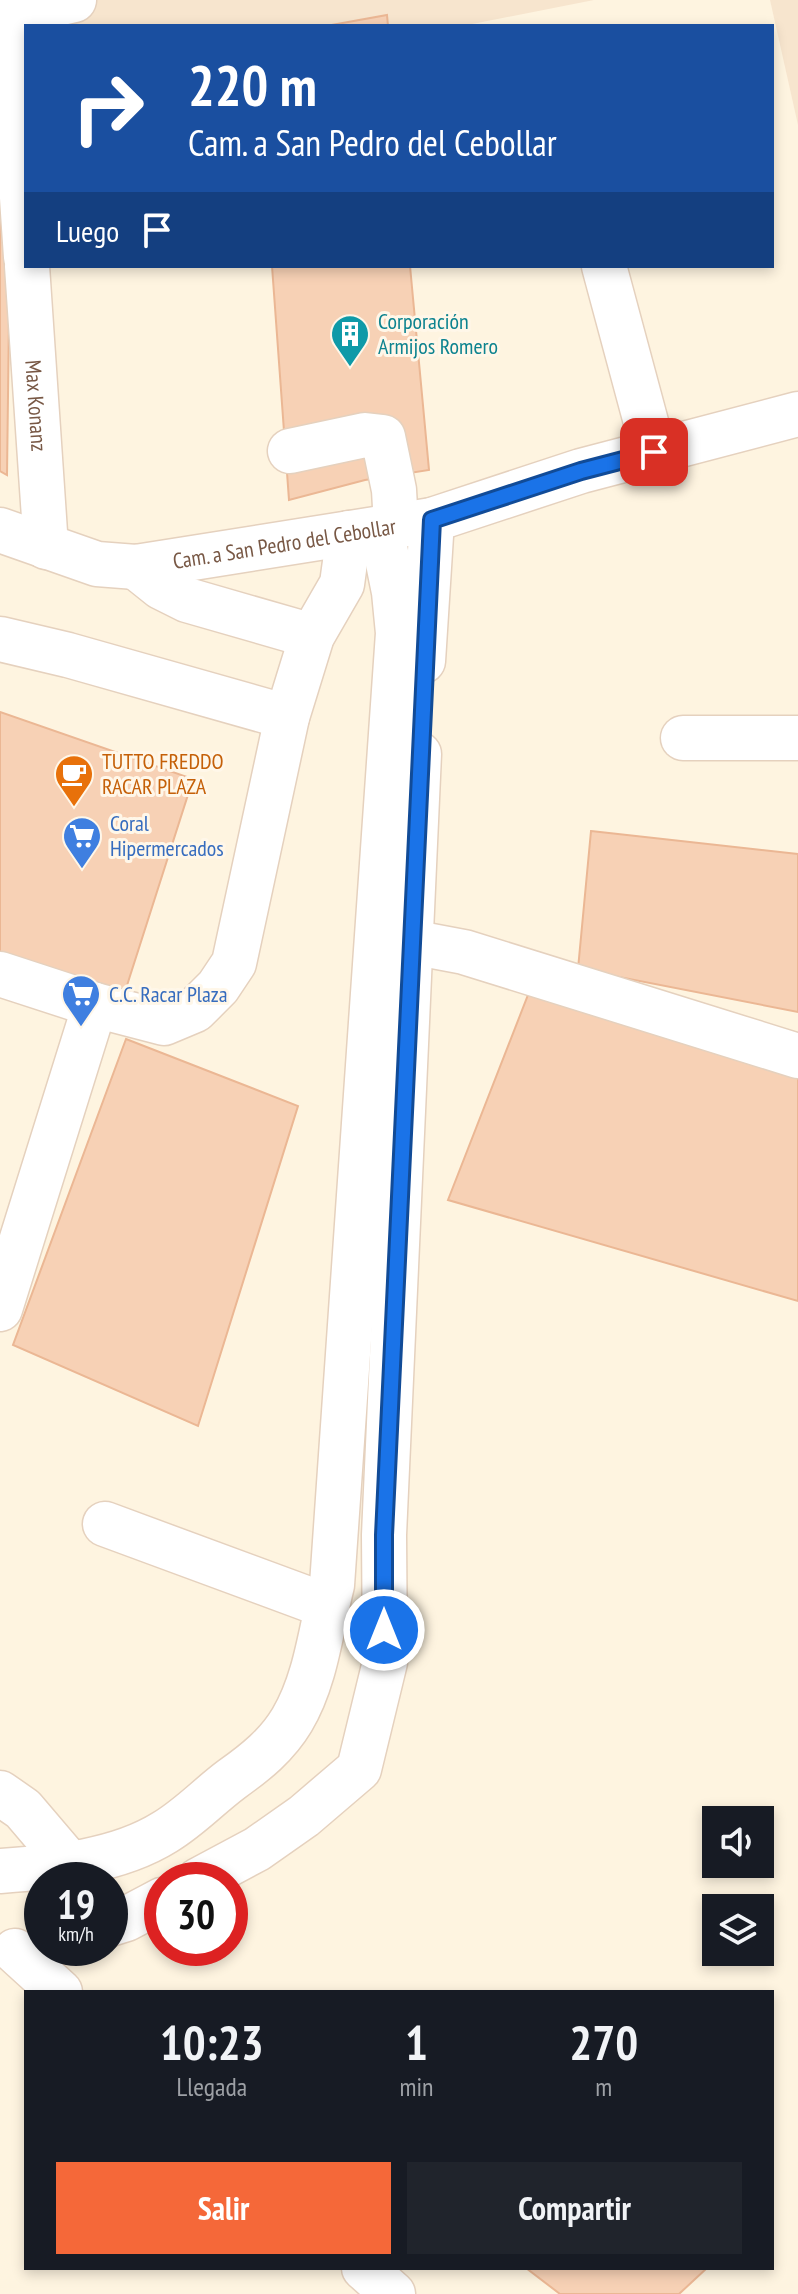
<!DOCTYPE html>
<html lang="es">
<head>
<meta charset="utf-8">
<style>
	:root { --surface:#171b24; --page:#20242c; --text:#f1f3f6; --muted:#9ea1a6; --accent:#f56839 }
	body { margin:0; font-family:"PT Sans Narrow",sans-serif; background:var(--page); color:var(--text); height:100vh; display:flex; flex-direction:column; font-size:30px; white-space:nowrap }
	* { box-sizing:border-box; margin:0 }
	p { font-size:26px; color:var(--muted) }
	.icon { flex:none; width:44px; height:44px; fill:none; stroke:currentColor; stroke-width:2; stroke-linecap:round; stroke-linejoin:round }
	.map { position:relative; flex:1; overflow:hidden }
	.details { position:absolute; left:24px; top:1990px; width:750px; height:280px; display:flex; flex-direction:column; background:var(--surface); border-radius:0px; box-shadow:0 4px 12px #0003 }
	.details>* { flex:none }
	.banner { position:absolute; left:24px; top:24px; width:750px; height:244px; border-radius:0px; box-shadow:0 4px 12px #0003; background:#1a4fa0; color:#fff; overflow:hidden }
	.controls { position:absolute; left:702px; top:1806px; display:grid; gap:16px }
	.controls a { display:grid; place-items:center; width:72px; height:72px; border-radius:0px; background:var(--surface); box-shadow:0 4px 12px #0003; font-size:40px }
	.speed { position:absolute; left:24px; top:1862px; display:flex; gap:16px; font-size:40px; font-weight:700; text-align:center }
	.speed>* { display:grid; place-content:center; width:104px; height:104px; border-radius:50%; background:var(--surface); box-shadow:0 4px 12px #0003; line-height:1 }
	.speed small { font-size:20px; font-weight:400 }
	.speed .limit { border:12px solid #d22; background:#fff; color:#111 }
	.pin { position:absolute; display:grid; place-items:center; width:68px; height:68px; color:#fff; margin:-34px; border-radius:16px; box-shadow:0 4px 12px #0006 }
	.me { position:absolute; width:88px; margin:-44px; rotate:0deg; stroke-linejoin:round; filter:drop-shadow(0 0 6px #0008) }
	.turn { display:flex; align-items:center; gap:28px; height:168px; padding:0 32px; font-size:36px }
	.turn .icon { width:104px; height:104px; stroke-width:2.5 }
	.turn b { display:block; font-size:56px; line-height:68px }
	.then { display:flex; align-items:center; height:76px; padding:0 32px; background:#0003; gap:16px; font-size:30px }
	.eta { display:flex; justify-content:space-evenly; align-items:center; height:136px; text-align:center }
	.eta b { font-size:48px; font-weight:700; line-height:56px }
	.cta { display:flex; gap:16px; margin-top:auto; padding:16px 32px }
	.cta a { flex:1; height:92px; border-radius:0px; background:var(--accent); color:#fff; font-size:32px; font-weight:700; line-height:92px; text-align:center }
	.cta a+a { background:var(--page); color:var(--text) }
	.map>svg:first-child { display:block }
	.residential { fill:#f7e5ce }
	.building { fill:#f7d1b5; stroke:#ebb794; stroke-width:2 }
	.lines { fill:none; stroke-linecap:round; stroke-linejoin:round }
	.minor-casing { stroke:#e5d1be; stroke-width:47 }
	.minor { stroke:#fff; stroke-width:44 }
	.route-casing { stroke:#114b97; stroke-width:20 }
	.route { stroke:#1a73e8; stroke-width:14 }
	.labels { text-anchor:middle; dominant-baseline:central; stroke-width:6; stroke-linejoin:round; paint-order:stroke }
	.culture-label { font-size:22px; fill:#0d838f; stroke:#fff7e9; text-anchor:start }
	.street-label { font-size:22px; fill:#785845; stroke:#fff7e9 }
	.food-label { font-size:22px; fill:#c56008; stroke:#fff7e9; text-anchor:start }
	.shop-label { font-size:22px; fill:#366cbe; stroke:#fff7e9; text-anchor:start }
</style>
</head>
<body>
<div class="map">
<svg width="798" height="2294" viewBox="0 0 798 2294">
	<rect width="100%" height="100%" fill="#fef4e0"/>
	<g class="residential">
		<polygon points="0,0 594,0 462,26 26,26"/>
		<polygon points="770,0 798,0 798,125"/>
	</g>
	<g class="building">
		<polygon points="387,15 388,26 326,26"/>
		<polygon points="12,79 7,475 0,471 0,83"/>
		<polygon points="272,266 410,266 429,470 365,480 289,500"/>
		<polygon points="0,712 193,779 122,1001 0,961"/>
		<polygon points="591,831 798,854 798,1012 578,969"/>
		<polygon points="542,959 798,1033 798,1301 448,1200"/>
		<polygon points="126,1039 298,1106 198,1426 13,1345"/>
		<polygon points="526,2268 707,2268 679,2294 560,2294"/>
	</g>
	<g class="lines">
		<g class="minor-casing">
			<g id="minor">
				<polyline points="12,0 13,64 26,257"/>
				<polyline points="13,14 74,0"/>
				<path id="s1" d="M27,266L46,547"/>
				<polyline points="604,266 654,452"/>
				<polyline points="290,451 365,435 383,437 394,490 396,525"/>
				<path id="s2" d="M0,530L97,564L136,567L432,520L581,471L798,414"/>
				<polyline points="136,567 161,587 187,600 312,636"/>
				<polyline points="0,639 68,655 287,717"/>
				<polyline points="423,661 432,520"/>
				<polyline points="683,738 798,738"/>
				<polyline points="411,942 464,952 798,1056"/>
				<polyline points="0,974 95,1005 164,1023 195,1010 218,987 234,963 287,717 312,636 342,584 349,533"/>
				<polyline points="0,1309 95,1005"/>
				<polyline points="105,1524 327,1606"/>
				<polyline points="0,1793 23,1809 69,1863"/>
				<path d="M0,1871C55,1867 117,1862 165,1832C190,1817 209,1796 232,1779C256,1762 277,1745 292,1720C316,1680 321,1629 332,1585L398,633L394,592L381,528"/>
				<polyline points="199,1880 257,1849 304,1816 359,1769 385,1662 384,1535 419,754"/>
				<polyline points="110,1924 126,1919 162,1900"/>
				<polyline points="15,1951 60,1992"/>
				<polyline points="364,2268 393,2294"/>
			</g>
		</g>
		<use href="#minor" class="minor"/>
	</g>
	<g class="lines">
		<g class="route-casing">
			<polyline id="route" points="384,1630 384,1535 432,520 581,471 654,452"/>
		</g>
		<use href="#route" class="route"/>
	</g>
	<defs>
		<g id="building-pin" transform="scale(2)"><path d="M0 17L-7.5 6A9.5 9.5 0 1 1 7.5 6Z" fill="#0f9aa8" stroke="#fff7e9"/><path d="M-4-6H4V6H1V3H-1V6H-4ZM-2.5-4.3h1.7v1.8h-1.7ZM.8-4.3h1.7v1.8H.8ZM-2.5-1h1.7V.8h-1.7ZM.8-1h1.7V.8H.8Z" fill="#fff"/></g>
		<g id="cafe-pin" transform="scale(2)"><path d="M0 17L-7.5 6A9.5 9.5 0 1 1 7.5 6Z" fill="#e8710a" stroke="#fff7e9"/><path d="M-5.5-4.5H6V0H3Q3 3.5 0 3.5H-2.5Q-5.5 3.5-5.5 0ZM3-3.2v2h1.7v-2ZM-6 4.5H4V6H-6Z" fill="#fff"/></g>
		<g id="supermarket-pin" transform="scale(2)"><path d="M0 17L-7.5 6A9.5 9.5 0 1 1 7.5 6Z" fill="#3f7fe0" stroke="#fff7e9"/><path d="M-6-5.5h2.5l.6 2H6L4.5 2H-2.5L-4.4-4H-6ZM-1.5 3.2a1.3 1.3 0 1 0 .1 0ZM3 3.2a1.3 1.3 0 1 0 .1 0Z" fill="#fff"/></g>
	</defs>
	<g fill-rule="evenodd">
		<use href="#building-pin" x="350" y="334"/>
		<use href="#cafe-pin" x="74" y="774"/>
		<use href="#supermarket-pin" x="82" y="836"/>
		<use href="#supermarket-pin" x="81" y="994"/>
	</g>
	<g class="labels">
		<g class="culture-label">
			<text x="378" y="321">Corporación<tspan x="378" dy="25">Armijos Romero</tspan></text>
		</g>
		<g class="street-label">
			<text stroke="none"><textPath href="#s1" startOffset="140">Max Konanz</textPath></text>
			<text stroke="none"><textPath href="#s2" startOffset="292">Cam. a San Pedro del Cebollar</textPath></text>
		</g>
		<g class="food-label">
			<text x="102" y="761">TUTTO FREDDO<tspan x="102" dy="25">RACAR PLAZA</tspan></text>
		</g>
		<g class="shop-label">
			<text x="110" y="823">Coral<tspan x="110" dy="25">Hipermercados</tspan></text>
			<text x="109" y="994">C.C. Racar Plaza</text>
		</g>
	</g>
</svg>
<div class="controls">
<a><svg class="icon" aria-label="sound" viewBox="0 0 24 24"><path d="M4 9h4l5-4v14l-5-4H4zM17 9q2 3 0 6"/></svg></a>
<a><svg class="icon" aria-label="layers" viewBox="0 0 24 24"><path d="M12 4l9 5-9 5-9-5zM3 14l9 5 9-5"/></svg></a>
</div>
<div class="speed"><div>19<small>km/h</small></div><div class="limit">30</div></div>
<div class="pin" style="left:654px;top:452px;background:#d93025"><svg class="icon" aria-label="arrive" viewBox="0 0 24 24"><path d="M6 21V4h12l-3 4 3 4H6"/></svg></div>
<svg class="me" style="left:384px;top:1630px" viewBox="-20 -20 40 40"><circle r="17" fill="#1a73e8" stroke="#fff" stroke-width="3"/><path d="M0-11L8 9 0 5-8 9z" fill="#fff"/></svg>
<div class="banner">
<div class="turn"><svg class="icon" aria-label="right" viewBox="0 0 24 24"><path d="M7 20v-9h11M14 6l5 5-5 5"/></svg><div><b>220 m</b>Cam. a San Pedro del Cebollar</div></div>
<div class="then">Luego<svg class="icon" aria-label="arrive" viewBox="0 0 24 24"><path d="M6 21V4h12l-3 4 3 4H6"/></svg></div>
</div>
<section class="details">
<div class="eta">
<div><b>10:23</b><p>Llegada</p></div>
<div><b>1</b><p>min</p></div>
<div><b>270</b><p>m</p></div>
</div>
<div class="cta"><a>Salir</a><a>Compartir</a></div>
</section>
</div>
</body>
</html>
